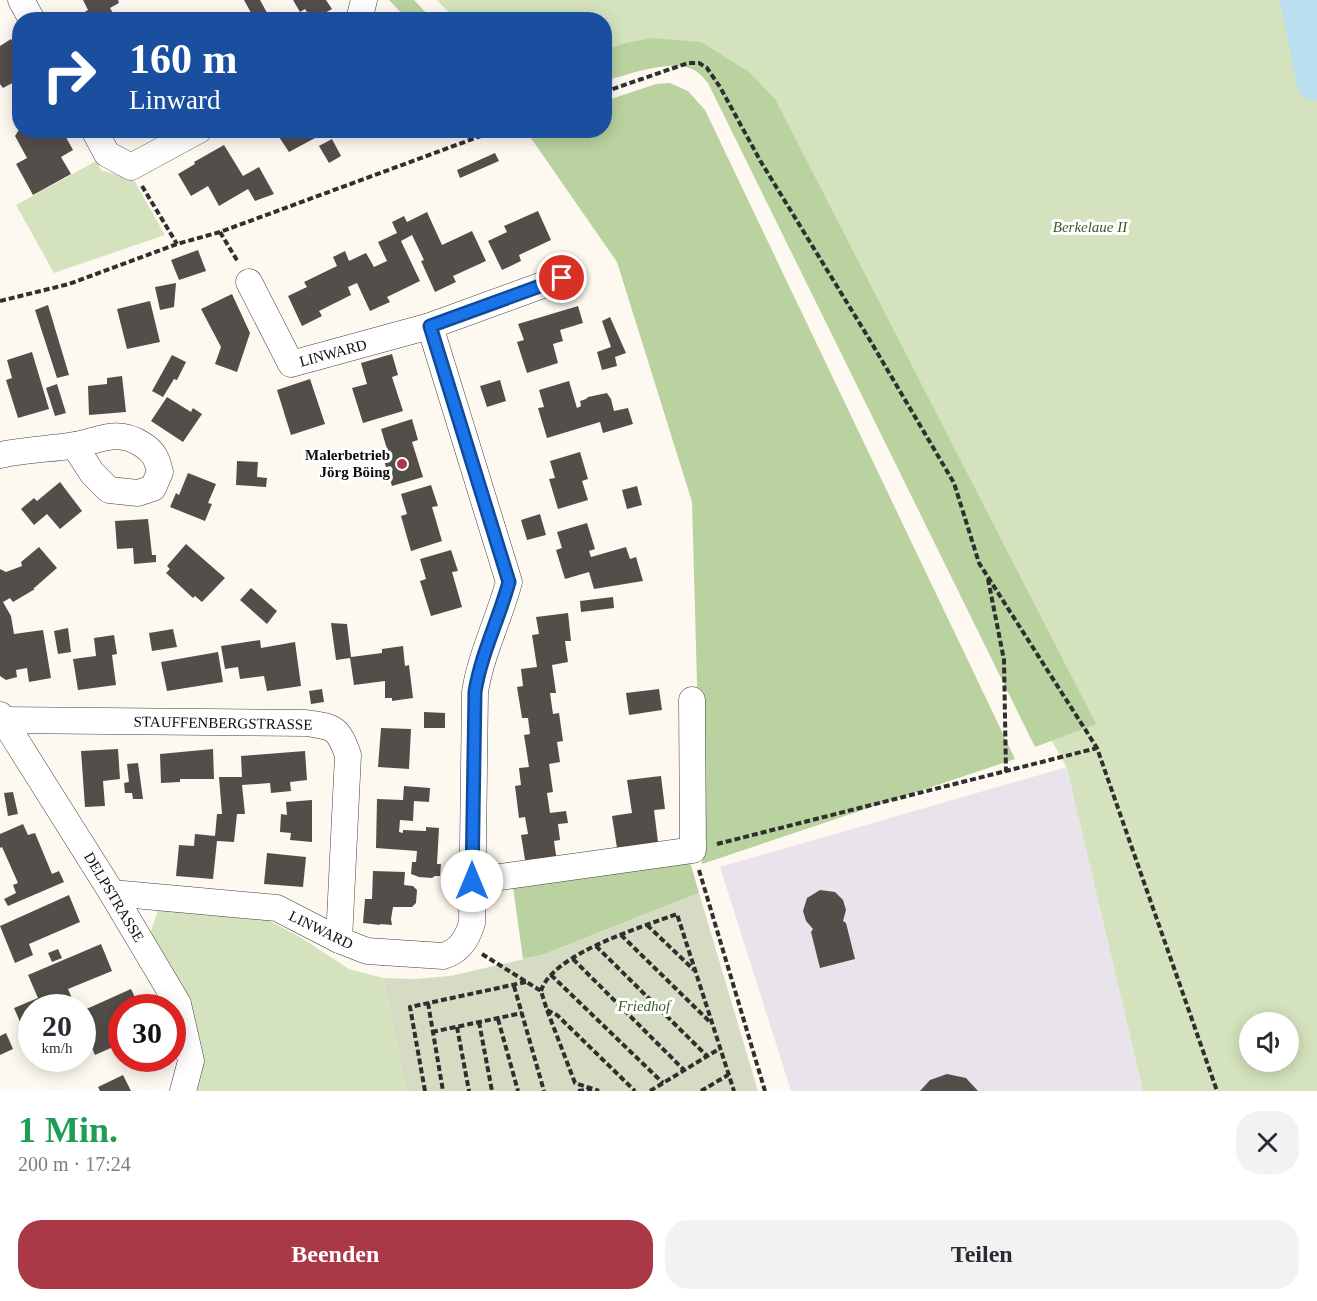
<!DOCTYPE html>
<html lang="de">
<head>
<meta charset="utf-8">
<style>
	:root { --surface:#fff; --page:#f2f2f3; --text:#2b2b33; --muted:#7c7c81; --accent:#ab3847 }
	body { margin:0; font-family:Georgia,serif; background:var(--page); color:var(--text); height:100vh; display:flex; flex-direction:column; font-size:22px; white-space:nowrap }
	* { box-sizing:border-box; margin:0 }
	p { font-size:20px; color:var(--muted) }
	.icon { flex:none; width:33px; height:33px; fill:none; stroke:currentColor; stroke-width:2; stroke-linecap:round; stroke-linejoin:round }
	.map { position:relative; height:1091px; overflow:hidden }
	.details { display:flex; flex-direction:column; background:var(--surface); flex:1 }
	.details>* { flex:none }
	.banner { position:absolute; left:12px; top:12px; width:600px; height:126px; border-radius:24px; box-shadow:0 3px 15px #0003; background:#1a4fa0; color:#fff; overflow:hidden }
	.fabs { position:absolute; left:1239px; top:1012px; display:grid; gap:12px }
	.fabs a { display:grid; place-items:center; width:60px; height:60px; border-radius:50%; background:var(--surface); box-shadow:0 3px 15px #0003; font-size:30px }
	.speed { position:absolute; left:18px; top:994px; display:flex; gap:12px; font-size:30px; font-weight:700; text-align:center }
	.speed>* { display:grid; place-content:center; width:78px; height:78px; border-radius:50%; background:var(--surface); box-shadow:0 3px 15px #0003; line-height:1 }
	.speed small { font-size:15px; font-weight:400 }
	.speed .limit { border:9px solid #d22; background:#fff; color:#111 }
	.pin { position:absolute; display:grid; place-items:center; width:51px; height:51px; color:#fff; margin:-26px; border:3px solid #fff; border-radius:50%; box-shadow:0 2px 6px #0007 }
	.me { position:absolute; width:66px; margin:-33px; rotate:0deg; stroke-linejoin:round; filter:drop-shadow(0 0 4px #0008) }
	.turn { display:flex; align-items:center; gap:21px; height:126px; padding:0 18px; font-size:27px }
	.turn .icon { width:78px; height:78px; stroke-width:2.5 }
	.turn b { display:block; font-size:42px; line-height:51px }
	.round { display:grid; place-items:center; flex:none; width:63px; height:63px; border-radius:24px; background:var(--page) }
	.overview { display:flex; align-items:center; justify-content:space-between; height:102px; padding:0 18px }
	h1 { font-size:36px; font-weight:800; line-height:45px; color:#1e9e55 }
	.action { display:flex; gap:12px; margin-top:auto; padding:12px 18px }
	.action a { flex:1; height:69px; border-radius:24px; background:var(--accent); color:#fff; font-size:24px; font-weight:800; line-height:69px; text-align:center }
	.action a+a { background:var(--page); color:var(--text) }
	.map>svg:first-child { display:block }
	.industrial { fill:#e9e3eb }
	.green { fill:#d4e3bd; fill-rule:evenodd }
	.forest { fill:#bad29f }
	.cemetery { fill:#d6dcc3 }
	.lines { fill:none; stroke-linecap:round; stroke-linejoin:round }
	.river { stroke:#bbdfee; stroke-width:42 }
	.building { fill:#544e4b }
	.street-casing { stroke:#404040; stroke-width:27 }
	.path { stroke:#2f2f2f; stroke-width:4; stroke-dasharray:6 3; stroke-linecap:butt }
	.street { stroke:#fff; stroke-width:26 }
	.route-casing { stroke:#114b97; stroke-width:15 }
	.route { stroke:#1a73e8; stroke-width:10 }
	.poi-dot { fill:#ab3847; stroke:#fff; stroke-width:2 }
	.labels { text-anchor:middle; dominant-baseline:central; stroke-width:6; stroke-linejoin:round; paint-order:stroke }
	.park-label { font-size:15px; font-style:italic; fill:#365c26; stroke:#fff }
	.street-label { font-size:15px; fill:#0d0d0d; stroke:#fff }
	.poi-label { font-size:15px; font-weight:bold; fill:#0d0d0d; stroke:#fff; text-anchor:end }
</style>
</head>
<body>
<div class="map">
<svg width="1317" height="1091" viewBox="0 0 1317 1091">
	<rect width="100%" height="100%" fill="#fdf9f0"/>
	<polygon class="industrial" points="1067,767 1143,1091 791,1091 720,867"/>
	<g class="green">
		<path d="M437,0H1317V1091H1143L1067,768L1047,732L734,95L645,39L605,50L604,20L455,19ZM1250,1023H1288V1062H1250Z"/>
		<polygon points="96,161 101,170 134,180 165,235 54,273 16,205"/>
		<path d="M158,910L268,920L300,937L349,969L383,978L406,1091H197C199,1082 203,1072 203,1063C201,1015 174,974 150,934Z"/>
	</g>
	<g class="forest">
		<polygon points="389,0 414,0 432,19 407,19"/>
		<path d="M651,38L701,42L749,72L775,99L1096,724L1035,747L708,83C703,77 697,70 689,68C668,60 626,75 605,81V50L626,43Z"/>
		<polygon points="670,83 688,91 705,110 1015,759 702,864 692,502 617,262 526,131 604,130 605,101 656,84"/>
		<polygon points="688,855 699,893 542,955 523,959 512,880"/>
	</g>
	<polygon class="cemetery" points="699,893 758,1091 406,1091 383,978 415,979 450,976 542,955"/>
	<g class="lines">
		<polyline class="river" points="1301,0 1317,80"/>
	</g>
	<g class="building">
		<polygon points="83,0 118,0 119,3 110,8 117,20 72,20 88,10"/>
		<polygon points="244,0 260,0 271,20 255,20"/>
		<polygon points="293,0 326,0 332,9 312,20 305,9 300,12"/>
		<polygon points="11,39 20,54 20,79 3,88 0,84 0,46"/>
		<polygon points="20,128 20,130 62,130 73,150 61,157 71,174 33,195 16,164 27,158 15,136"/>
		<polygon points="278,130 311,130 315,138 289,152 277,134"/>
		<polygon points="332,139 341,156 329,163 319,146"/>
		<polygon points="224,145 243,176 259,167 274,194 255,201 248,189 219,206 208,186 191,196 178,174 195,164 194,162"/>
		<polygon points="495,153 499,161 460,178 457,170"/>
		<polygon points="538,211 551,240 519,255 521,261 502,270 488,241 507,232 504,226"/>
		<polygon points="427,212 442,245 472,231 486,261 453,276 456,282 435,292 421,261 424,260 412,235 401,241 420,281 387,297 390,302 370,311 357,283 348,287 351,295 319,311 322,316 302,326 288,296 307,287 304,282 337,266 333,257 345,251 349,261 366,253 374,267 387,261 378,242 397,233 392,222 404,216 407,222"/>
		<polygon points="198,250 206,271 179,280 171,260"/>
		<polygon points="176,283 174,307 160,310 155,287"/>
		<polygon points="232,294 250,333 237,372 215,364 221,347 201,309"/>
		<polygon points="150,301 160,342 127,349 117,309"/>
		<polygon points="48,305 69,375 57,378 35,310"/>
		<polygon points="578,306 583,323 560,330 563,341 553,344 558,363 527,373 517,342 524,340 518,324"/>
		<polygon points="610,317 626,353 615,357 617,366 602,370 597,352 611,347 602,321"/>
		<polygon points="32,352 49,409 18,418 6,380 12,378 7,360"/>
		<polygon points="392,354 398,375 392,377 403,411 363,423 352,388 367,384 361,363"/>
		<polygon points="172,355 186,362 177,380 174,379 163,397 152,391"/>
		<polygon points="122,376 126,412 89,415 88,386 107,384 107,378"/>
		<polygon points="310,379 325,424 291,435 277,390"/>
		<polygon points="500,380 506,401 487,407 480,386"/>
		<polygon points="569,381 577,408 581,406 580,401 586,399 588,397 607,393 611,399 614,411 628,408 633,424 603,433 600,422 547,438 538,408 544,407 539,390"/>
		<polygon points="57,384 66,413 55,416 46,388"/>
		<polygon points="167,397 191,412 193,408 202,414 183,442 151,421"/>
		<polygon points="412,419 418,440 412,442 423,477 392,486 381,451 387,449 381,429"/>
		<polygon points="580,452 588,479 582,481 588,500 558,509 549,479 555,478 550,461"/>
		<polygon points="237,461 258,462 257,477 267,478 266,487 236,485"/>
		<polygon points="188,473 216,484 208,503 212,504 205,521 170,507 176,493 179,495"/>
		<polygon points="60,482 82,511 60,529 47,514 34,525 21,509 34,498 37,501"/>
		<polygon points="431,485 438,506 432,507 442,541 411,551 401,516 407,514 401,494"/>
		<polygon points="637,486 642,505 627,509 622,490"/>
		<polygon points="540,514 546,535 527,540 521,520"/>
		<polygon points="148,519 152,555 156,555 156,562 134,564 133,548 117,549 115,521"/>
		<polygon points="587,523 595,549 589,551 591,557 626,547 630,559 636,557 643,581 594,589 589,572 565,579 556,550 562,548 557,532"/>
		<polygon points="186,544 225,578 202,602 195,596 193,598 166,573 170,569 167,566"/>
		<polygon points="39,547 57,568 33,589 35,589 13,602 10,598 3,602 11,616 14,634 43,630 51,678 29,682 27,668 16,670 17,677 6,680 0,676 0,569 6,572 22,566 21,562"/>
		<polygon points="451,550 458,571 452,572 462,607 431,616 420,581 426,579 420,559"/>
		<polygon points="251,588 277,611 267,624 240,600"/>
		<polygon points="613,597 614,608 581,612 580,601"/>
		<polygon points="568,613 571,641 565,641 568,662 552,665 556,693 550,693 553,714 559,713 563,741 557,742 560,762 549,764 553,792 547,793 550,813 566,811 568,823 558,824 560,840 554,841 557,862 526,866 521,835 528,834 525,817 519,818 515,786 521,785 519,768 529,767 524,735 530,734 528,718 522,718 517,687 523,686 521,669 537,667 532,635 539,634 536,617"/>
		<polygon points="331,623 347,624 351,657 382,653 382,649 403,646 405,666 409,665 413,698 392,701 392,698 385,698 385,681 354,685 350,658 336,660"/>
		<polygon points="68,628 71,652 58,654 54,631"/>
		<polygon points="173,629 177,647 152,651 149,633"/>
		<polygon points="114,635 117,654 112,655 116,685 78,690 73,659 96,656 94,638"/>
		<polygon points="260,640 261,648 295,642 301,686 267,691 264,676 240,679 238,667 225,669 221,646"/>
		<polygon points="218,652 223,682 167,691 161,662"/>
		<polygon points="322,689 324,702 311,704 309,691"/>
		<polygon points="659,689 662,710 629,715 626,693"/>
		<polygon points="424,712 445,713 445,728 424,728"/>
		<polygon points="381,728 411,729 409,769 378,767"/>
		<polygon points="118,749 120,779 103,781 105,806 85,807 81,751"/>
		<polygon points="213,749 214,779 180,779 180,782 161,783 160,754"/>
		<polygon points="305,751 307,780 290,782 291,791 271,793 270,783 242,785 245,814 237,814 234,842 217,841 213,879 176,876 179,845 194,846 195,834 215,836 217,814 222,814 219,777 242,777 241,756"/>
		<polygon points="138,763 143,799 133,799 132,793 125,793 124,783 129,782 127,764"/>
		<polygon points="661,776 665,809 654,810 658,842 617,848 612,816 632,813 627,780"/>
		<polygon points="404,786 430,788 429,802 414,801 413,821 400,820 399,832 403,833 403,830 426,831 426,827 439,828 437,864 441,864 440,876 435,876 432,878 419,877 411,874 412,862 416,862 417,851 376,848 377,799 403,800"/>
		<polygon points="13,792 18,814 8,816 4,793"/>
		<polygon points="312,800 312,842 290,840 291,833 280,832 281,814 287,815 286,802"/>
		<polygon points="23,824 28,835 35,833 52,874 59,871 64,882 8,906 4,899 16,893 13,885 18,883 2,847 0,848 0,834"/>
		<polygon points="267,853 306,857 303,887 264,884"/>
		<polygon points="373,871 405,872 404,885 413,886 417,890 416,903 412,907 393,907 391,919 392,925 380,924 380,925 363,923 365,899 372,899"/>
		<polygon points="820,890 835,892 843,900 846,910 843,921 846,923 855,959 820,968 811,932 813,929 806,921 803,911 807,898"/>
		<polygon points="69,895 80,922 29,944 33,955 15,963 0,926"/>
		<polygon points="101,944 112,971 68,989 76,1008 32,1008 32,1019 21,1024 14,1008 38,998 28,975"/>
		<polygon points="58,949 62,958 52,962 48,953"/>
		<polygon points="131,989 140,1008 122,1008 122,1040 120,1036 110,1040 113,1047 95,1055 87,1036 82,1038 82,1011"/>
		<polygon points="6,1033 13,1049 0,1055 0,1036"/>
		<polygon points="947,1074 966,1078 978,1091 920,1091 930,1080"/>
		<polygon points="123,1075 131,1091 100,1091 98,1087"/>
	</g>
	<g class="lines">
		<g class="street-casing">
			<g id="street">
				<polyline points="21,0 32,20"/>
				<polyline points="359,20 364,0"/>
				<polyline points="94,130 107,154 131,167 199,130"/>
				<polyline points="249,282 291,364 430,326 562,278"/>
				<path d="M0,455C23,450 47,449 70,446C98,442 116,427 143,445C154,452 157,459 160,472L153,488L138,493L109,490L92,473L74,445"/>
				<polyline points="0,715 112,893 178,1004 191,1061 183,1091"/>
				<path d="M3,720L306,723C334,727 338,727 348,755L339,940"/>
				<polyline points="472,881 693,850 692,700"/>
				<path d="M112,893L277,908L339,940L367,951L443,956C460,951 467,939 472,923L475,692C481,654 499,619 509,582L430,326"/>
			</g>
		</g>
		<g class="path">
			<polyline points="604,92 688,63 699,63 707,68 720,87 761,162 868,337 954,483 979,563 1097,748 1217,1091"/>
			<polyline points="142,186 177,244"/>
			<polyline points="220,232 238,262"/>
			<polyline points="0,301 69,284 177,244 220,232 497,130"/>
			<polyline points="988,579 1004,660 1006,772"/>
			<polyline points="717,844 1097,748"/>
			<polyline points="699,870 765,1091"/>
			<polyline points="647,925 694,970"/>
			<polyline points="621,935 710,1022"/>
			<polyline points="596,946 707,1056"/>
			<polyline points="482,954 541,991 547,1010 575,1083 599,1091"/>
			<polyline points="573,959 684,1070"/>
			<polyline points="551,975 663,1083"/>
			<polyline points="514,986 544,1091"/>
			<path d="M541,991C552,954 642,927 677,914L734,1091"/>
			<polyline points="428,1003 443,1091"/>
			<polyline points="547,1010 557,1015 635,1091"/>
			<polyline points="498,1019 518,1091"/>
			<polyline points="479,1022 492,1091"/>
			<polyline points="457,1027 469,1091"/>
			<polyline points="432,1032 522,1013"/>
			<polyline points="425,1091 410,1007 526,982"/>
			<polyline points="578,1091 592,1089"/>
			<polyline points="650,1091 719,1049"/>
			<polyline points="701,1091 728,1075"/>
		</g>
		<use href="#street" class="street"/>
	</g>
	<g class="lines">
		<g class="route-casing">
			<path id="route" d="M472,881L475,692C481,654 499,619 509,582L430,326L562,278"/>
		</g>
		<use href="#route" class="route"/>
	</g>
	<circle class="poi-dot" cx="402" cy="464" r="6"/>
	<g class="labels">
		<g class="park-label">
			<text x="1090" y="227">Berkelaue II</text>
			<text x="644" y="1006">Friedhof</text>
		</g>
		<g class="street-label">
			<text transform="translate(333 353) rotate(-15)">LINWARD</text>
			<text transform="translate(223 723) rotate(1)">STAUFFENBERGSTRASSE</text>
			<text transform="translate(114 897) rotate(59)">DELPSTRASSE</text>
			<text transform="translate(321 930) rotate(26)">LINWARD</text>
		</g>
		<g class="poi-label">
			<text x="390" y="455">Malerbetrieb<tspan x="390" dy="17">Jörg Böing</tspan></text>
		</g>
	</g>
</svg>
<div class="fabs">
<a><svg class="icon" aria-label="sound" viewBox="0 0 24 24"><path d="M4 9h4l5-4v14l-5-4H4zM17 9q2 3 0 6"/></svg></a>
</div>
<div class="speed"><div>20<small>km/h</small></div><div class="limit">30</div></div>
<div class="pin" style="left:562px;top:278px;background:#d93025"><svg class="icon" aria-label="arrive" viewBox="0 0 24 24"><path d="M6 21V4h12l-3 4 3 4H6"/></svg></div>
<svg class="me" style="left:472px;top:881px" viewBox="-20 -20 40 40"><circle r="19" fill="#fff"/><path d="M0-13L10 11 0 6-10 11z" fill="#1a73e8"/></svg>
<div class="banner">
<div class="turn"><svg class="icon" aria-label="right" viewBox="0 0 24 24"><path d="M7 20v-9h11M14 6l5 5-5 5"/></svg><div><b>160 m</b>Linward</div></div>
</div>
</div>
<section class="details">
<div class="overview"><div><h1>1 Min.</h1><p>200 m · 17:24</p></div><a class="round"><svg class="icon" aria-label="close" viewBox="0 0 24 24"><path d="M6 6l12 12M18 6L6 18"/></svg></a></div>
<div class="action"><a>Beenden</a><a>Teilen</a></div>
</section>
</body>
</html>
